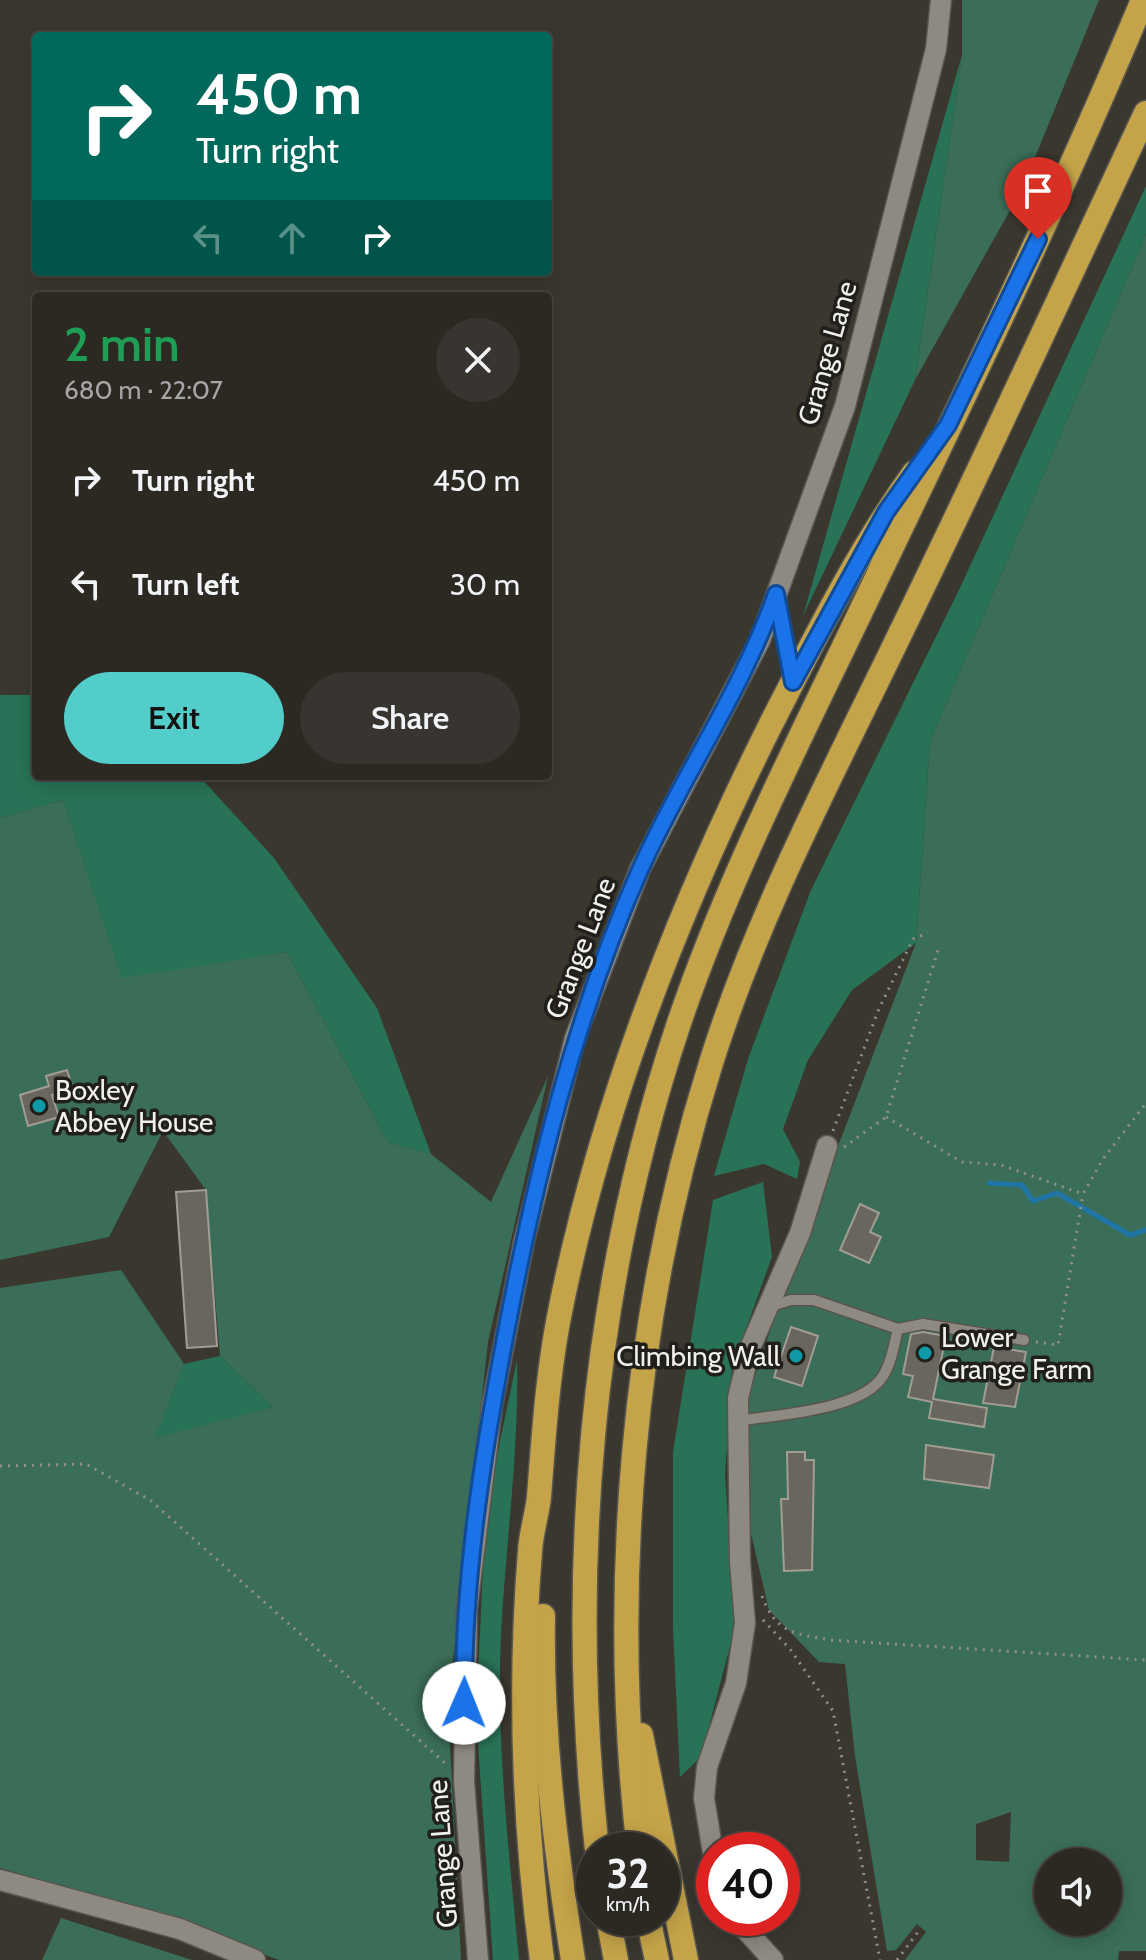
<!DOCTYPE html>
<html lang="en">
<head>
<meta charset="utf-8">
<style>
	:root { --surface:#2c2923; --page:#383530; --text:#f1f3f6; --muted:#a6a6a6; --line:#484541; --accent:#53cdc9 }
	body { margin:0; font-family:Cabin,sans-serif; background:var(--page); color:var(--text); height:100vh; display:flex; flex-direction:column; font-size:30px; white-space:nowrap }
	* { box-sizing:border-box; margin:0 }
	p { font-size:26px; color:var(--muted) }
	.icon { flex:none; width:44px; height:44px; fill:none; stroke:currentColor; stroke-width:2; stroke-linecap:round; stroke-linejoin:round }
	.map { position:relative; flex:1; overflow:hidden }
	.sheet { position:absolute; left:32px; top:292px; width:520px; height:488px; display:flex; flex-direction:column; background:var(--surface); border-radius:8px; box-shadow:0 4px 20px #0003,0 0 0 2px var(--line) }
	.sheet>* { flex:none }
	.banner { position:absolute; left:32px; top:32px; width:520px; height:244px; border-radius:8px; box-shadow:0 4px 20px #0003,0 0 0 2px var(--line); background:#00695c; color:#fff; overflow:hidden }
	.controls { position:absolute; left:1034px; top:1848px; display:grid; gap:16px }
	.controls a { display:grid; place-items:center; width:88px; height:88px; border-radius:50%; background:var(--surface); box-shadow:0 4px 20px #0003,0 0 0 2px var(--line); font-size:40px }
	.speed { position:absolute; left:576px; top:1832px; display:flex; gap:16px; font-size:40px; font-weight:700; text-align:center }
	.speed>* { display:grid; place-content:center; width:104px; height:104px; border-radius:50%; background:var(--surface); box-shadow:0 4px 20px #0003,0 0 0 2px var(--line); line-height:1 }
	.speed small { font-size:20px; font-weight:400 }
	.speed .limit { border:12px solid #d22; background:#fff; color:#111 }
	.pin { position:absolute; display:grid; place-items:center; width:68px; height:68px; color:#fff; margin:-82px -34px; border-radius:50% 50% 50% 0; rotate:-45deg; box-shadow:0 0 8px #0007 }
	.pin .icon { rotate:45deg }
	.me { position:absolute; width:88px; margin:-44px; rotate:1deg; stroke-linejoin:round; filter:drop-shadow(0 0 6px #0008) }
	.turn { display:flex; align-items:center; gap:28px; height:168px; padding:0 32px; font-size:36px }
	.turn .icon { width:104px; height:104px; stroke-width:2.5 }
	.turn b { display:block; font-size:56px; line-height:68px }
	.lanes { display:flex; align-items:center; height:76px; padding:0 32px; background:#0003; justify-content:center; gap:40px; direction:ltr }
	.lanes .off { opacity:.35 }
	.round { display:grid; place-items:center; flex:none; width:84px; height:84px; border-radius:42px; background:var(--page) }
	.overview { display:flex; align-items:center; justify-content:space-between; height:136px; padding:0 32px }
	h1 { font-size:48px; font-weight:600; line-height:60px; color:#1e9e55 }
	.primary-button { display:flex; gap:16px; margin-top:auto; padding:16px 32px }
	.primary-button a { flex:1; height:92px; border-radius:48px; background:var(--accent); color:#111; font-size:32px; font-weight:600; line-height:92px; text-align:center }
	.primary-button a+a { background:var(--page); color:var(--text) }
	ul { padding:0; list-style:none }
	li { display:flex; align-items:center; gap:24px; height:104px; padding:0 32px }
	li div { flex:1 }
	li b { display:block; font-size:30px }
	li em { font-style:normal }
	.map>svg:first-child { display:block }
	.green { fill:#3b6e59; fill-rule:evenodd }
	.forest { fill:#287357 }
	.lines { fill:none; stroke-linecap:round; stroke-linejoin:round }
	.stream { stroke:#1f75a5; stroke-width:5 }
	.building { fill:#69665d; stroke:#a19d93; stroke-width:2 }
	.lane-casing { stroke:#57554e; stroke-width:13 }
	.street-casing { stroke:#57554e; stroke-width:23 }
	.secondary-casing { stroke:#57554e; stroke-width:23 }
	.highway-casing { stroke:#57554e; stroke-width:27 }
	.path { stroke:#93908a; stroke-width:3; stroke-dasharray:2 6; stroke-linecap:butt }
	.lane { stroke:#8e8a81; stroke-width:10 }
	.street { stroke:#8e8a81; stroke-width:20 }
	.secondary { stroke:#8e8a81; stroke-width:20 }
	.highway { stroke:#c5a349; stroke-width:24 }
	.route-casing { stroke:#114b97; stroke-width:20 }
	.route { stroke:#1a73e8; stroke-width:14 }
	.culture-dot { fill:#0f9aa8; stroke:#201f1b; stroke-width:3 }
	.labels { text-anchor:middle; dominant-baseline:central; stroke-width:7; stroke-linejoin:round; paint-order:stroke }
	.street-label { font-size:28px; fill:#f2f0eb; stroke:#201f1b }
	.poi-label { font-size:28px; fill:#f2f0eb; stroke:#201f1b; text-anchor:start }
</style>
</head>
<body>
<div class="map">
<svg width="1146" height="1960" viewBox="0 0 1146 1960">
	<rect width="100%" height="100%" fill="#3a372f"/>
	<g class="green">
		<polygon points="962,0 1099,0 1023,187 915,380 962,55"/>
		<path d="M1146,234V1951H1119L1118,1960H905L926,1932L917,1924L896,1950L887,1951L855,1756L845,1664L819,1662L769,1610L749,1525L746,1403L790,1271L916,943L930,741ZM1011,1812L1009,1862L976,1860V1824ZM1048,1862H1108V1922H1048Z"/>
		<polygon points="63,800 122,977 287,952 388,1142 431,1154 491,1202 548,1076 488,1342 448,1705 461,1960 279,1960 137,1908 0,1868 0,1288 121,1270 184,1364 156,1437 273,1407 220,1356 206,1190 163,1131 109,1237 0,1260 0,818"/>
		<polygon points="61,1918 192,1960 42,1960"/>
	</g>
	<g class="forest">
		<polygon points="962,55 915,380 803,616"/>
		<polygon points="1146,186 1146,234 930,741 916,943 852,990 808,1060 783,1129 800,1162 797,1179 764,1164 714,1176 748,1059 811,890 958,592"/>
		<polygon points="0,695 36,695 36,776 199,776 274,858 377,1008 431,1154 388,1142 287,952 122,978 63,800 0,818"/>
		<polygon points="763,1182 772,1257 732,1367 725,1474 735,1627 701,1757 680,1777 673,1629 673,1452 713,1200"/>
		<polygon points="220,1356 273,1407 155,1438 184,1364"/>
		<path d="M517,1360C519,1452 506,1542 501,1633C496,1742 509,1852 519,1960H493L476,1715L486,1508Z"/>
	</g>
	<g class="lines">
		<polyline class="stream" points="989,1183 1022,1185 1033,1201 1057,1193 1130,1235 1146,1230"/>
	</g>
	<g class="building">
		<polygon points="67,1070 73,1089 52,1095 59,1117 28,1126 20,1095 49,1086 46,1076"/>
		<polygon points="206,1190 217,1346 187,1348 176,1192"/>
		<polygon points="860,1204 879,1213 870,1232 881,1237 869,1263 840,1250"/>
		<polygon points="791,1327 818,1336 802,1386 774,1377"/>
		<polygon points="923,1332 946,1336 933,1399 987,1408 984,1427 929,1418 932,1402 908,1397 913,1376 903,1374 911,1334"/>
		<polygon points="994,1347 1026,1352 1015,1407 983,1403"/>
		<polygon points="926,1445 994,1455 989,1488 924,1479"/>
		<polygon points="787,1452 805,1452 805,1460 814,1460 812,1570 784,1571 781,1499 788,1499"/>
	</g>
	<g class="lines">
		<g class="lane-casing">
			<g id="lane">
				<polyline points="778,600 791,675"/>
				<polyline points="768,1307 791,1300 814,1300 898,1329 923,1324 1024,1340"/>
				<path d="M739,1421C777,1414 861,1411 883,1376C892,1362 894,1344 898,1329"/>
			</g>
		</g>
		<g class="street-casing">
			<g id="street">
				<polyline points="714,1859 704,1798 707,1767 736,1683 745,1623 740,1562 738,1398 750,1348 800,1233 827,1146"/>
				<polyline points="0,1880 180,1929 255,1960"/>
				<polyline points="735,1918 773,1960"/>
			</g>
		</g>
		<g class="secondary-casing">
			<polyline id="secondary" points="478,1960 464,1781 467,1608 492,1406 524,1241 575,1038 640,869 760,640 845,406 936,49 941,0"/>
		</g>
		<g class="highway-casing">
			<g id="highway">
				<path d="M543,1616C541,1731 555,1846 573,1960"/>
				<polyline points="641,1735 686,1960"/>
				<path d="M597,1850C567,1572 590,1289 679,1023C728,879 797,745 862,609C959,407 1057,206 1143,0"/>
				<path d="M639,1850C609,1590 632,1314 711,1063C758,913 833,773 901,632C985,460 1065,286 1146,113"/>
				<polyline points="608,1918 616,1960"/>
				<polyline points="648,1918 657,1960"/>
				<path d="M542,1960C524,1825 519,1687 530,1551C531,1533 537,1515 539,1497C544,1432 548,1367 562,1302C603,1102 679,908 770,726C814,640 858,551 914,473"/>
			</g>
		</g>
		<g class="path">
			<polyline points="886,1117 962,1162 1001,1165 1083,1194 1103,1159 1146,1103"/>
			<polyline points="833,1131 878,1011 913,939 928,933"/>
			<polyline points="844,1147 886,1117 939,947"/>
			<polyline points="1036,1342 1058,1345 1083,1194"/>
			<polyline points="0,1466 86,1464 150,1500 446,1764"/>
			<path d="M762,1596C776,1633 794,1634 831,1640L1146,1660"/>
			<polyline points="763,1620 790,1649 833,1711 880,1960"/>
			<polyline points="897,1960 918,1932"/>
		</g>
		<use href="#lane" class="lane"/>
		<use href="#street" class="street"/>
		<use href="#secondary" class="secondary"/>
		<use href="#highway" class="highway"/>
	</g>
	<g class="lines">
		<g class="route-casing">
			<path id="route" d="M464,1703C463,1580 482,1458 505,1338C535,1178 574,1018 640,870C682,776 742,691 776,594L793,682L886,512L948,425L1038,239"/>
		</g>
		<use href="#route" class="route"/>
	</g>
	<g class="culture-dot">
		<circle cx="39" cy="1106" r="8"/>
		<circle cx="925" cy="1353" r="8"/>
		<circle cx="796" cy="1356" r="8"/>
	</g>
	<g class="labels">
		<g class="street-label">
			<text transform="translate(827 353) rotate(-74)">Grange Lane</text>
			<text transform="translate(580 948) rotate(-69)">Grange Lane</text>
			<text transform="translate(442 1854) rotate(-94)">Grange Lane</text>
		</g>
		<g class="poi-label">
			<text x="55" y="1090">Boxley<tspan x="55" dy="32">Abbey House</tspan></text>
			<text x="941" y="1337">Lower<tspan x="941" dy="32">Grange Farm</tspan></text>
			<text x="780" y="1356" text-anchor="end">Climbing Wall</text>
		</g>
	</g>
</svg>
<div class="controls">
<a><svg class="icon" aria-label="sound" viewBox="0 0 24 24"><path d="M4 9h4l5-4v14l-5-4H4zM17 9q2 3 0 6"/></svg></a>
</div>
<div class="speed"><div>32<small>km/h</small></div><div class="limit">40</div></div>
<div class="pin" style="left:1038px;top:239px;background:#d93025"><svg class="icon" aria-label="arrive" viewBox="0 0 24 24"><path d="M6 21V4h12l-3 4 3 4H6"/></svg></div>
<svg class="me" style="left:464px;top:1703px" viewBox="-20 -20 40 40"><circle r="19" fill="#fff"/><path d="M0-13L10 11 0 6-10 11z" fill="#1a73e8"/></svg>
<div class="banner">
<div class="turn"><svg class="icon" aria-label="right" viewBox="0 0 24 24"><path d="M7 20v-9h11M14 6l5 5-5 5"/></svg><div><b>450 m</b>Turn right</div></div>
<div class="lanes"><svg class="icon off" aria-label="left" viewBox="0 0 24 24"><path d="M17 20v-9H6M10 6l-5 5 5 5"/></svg><svg class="icon off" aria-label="ahead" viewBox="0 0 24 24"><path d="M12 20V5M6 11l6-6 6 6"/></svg><svg class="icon" aria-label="right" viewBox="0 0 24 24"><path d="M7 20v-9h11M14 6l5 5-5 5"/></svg></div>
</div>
<section class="sheet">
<div class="overview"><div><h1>2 min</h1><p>680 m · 22:07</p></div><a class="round"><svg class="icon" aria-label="close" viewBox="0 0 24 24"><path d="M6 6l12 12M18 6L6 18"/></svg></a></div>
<ul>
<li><svg class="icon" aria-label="right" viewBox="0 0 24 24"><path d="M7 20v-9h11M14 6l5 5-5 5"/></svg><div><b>Turn right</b></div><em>450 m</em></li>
<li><svg class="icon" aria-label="left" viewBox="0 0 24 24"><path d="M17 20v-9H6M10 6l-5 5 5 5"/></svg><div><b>Turn left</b></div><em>30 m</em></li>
</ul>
<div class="primary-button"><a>Exit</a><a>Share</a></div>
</section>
</div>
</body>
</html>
